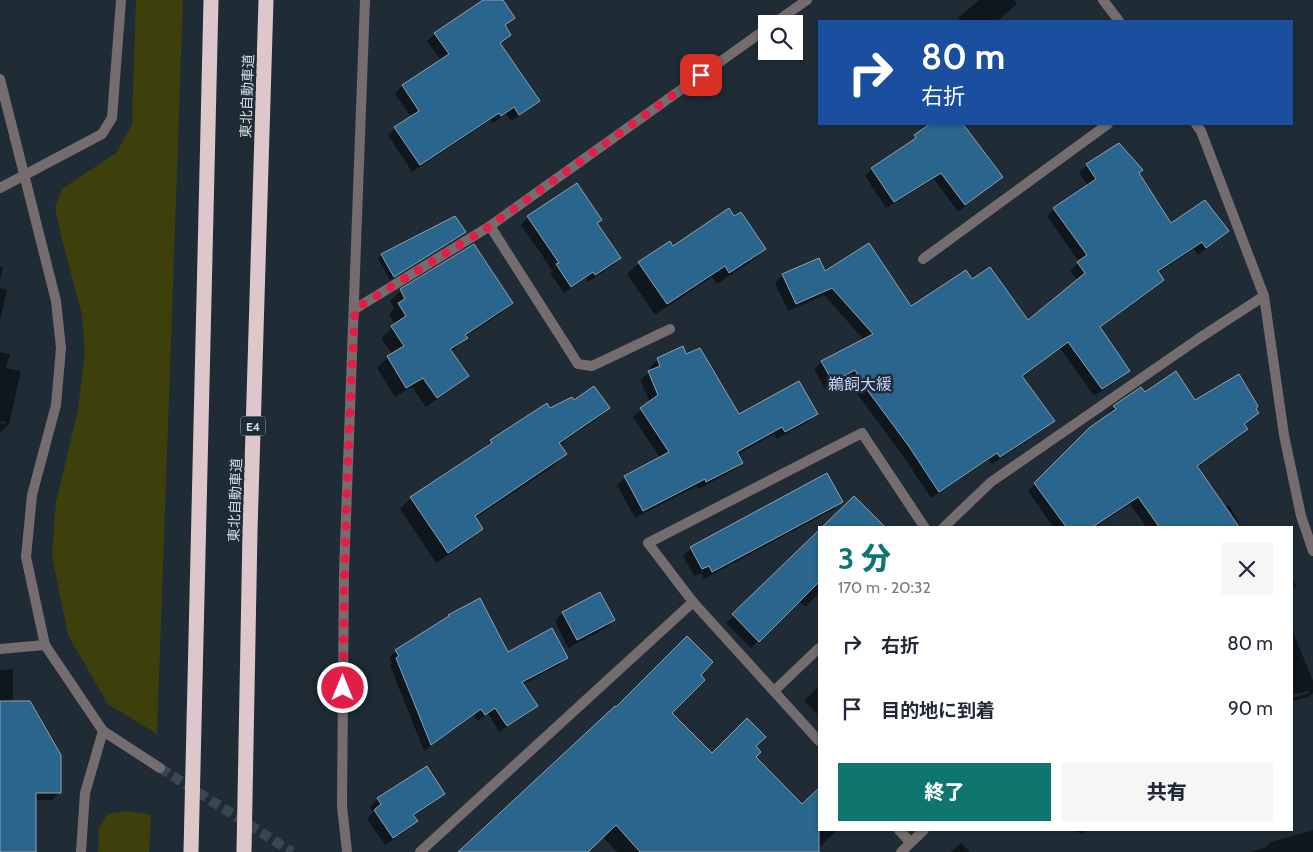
<!DOCTYPE html>
<html lang="ja">
<head>
<meta charset="utf-8">
<style>
	:root { --surface:#fff; --page:#f6f6f7; --text:#1f2937; --muted:#747a83; --accent:#0f766e }
	body { margin:0; font-family:Cabin,"Noto Sans JP",sans-serif; background:var(--page); color:var(--text); height:100vh; display:flex; flex-direction:column; font-size:19px; white-space:nowrap }
	* { box-sizing:border-box; margin:0 }
	p { font-size:16px; color:var(--muted) }
	.icon { flex:none; width:28px; height:28px; fill:none; stroke:currentColor; stroke-width:2; stroke-linecap:round; stroke-linejoin:round }
	.map { position:relative; flex:1; overflow:hidden }
	.sheet { position:absolute; left:818px; top:526px; width:475px; height:305px; display:flex; flex-direction:column; background:var(--surface); border-radius:0px; box-shadow:0 1px 4px #0004 }
	.sheet>* { flex:none }
	.hud { position:absolute; left:818px; top:20px; width:475px; height:105px; border-radius:0px; box-shadow:0 1px 4px #0004; background:#1a4fa0; color:#fff; overflow:hidden }
	.controls { position:absolute; left:758px; top:15px; display:grid; gap:10px }
	.controls a { display:grid; place-items:center; width:45px; height:45px; border-radius:0px; background:var(--surface); box-shadow:0 1px 4px #0004; font-size:25px }
	.pin { position:absolute; display:grid; place-items:center; width:42px; height:42px; color:#fff; margin:-21px; border-radius:10px; box-shadow:0 2px 8px #0006 }
	.me { position:absolute; width:55px; margin:-28px; rotate:0deg; stroke-linejoin:round; filter:drop-shadow(0 0 4px #0008) }
	.turn { display:flex; align-items:center; gap:18px; height:105px; padding:0 20px; font-size:22px }
	.turn .icon { width:65px; height:65px; stroke-width:2.5 }
	.turn b { display:block; font-size:35px; line-height:42px }
	.round { display:grid; place-items:center; flex:none; width:52px; height:52px; border-radius:0px; background:var(--page) }
	.head { display:flex; align-items:center; justify-content:space-between; height:85px; padding:0 20px }
	h1 { font-size:30px; font-weight:800; line-height:38px; color:var(--accent) }
	.action { display:flex; gap:10px; margin-top:auto; padding:10px 20px }
	.action a { flex:1; height:58px; border-radius:0px; background:var(--accent); color:#fff; font-size:20px; font-weight:800; line-height:58px; text-align:center }
	.action a+a { background:var(--page); color:var(--text) }
	ul { padding:0; list-style:none }
	li { display:flex; align-items:center; gap:15px; height:65px; padding:0 20px }
	li div { flex:1 }
	li b { display:block; font-size:19px }
	li em { font-style:normal }
	.map>svg:first-child { display:block }
	.green { fill:#3d400a }
	.shadow { fill:#0007 }
	.building { fill:#29658d; stroke:#91a1ae }
	.lines { fill:none; stroke-linecap:round; stroke-linejoin:round }
	.tertiary-tunnel { stroke:#3a4750; stroke-width:10; stroke-dasharray:10 5; stroke-linecap:butt }
	.minor { stroke:#756c6d; stroke-width:10 }
	.tertiary { stroke:#756c6d; stroke-width:10 }
	.motorway { stroke:#ddc7ca; stroke-width:15 }
	.route { stroke:#e11d48; stroke-width:9; stroke-dasharray:0 16.2 }
	.labels { text-anchor:middle; dominant-baseline:central; stroke-width:5; stroke-linejoin:round; paint-order:stroke }
	.shield { fill:#1f2c36; stroke:#9fa9b0; stroke-width:1 }
	.shield-label { font-size:12px; font-weight:bold; fill:#d6dee5 }
	.street-label { font-size:14px; fill:#d6dee5; stroke:#1f2c36 }
	.quarter-label { font-size:16px; fill:#c8d4ff; stroke:#1f2c36 }
</style>
</head>
<body>
<div class="map">
<svg width="1313" height="852" viewBox="0 0 1313 852">
	<rect width="100%" height="100%" fill="#1f2c36"/>
	<g class="green">
		<polygon points="136,0 183,0 157,734 108,704 68,635 52,556 56,502 78,410 85,350 82,315 60,232 55,207 62,189 116,153 132,125"/>
		<polygon points="127,811 151,815 149,852 98,852 99,827 108,814"/>
	</g>
	<g class="shadow">
		<polygon points="485,0 501,0 514,18 505,27 510,34 499,44 538,101 530,108 511,121 506,114 493,123 491,120 412,172 388,135 395,128 411,117 395,94 402,86 441,61 427,41 435,34"/>
		<polygon points="979,0 1014,0 1017,4 997,21 961,21 958,18"/>
		<polygon points="932,124 956,124 958,126 962,124 1002,177 958,212 934,179 886,208 865,176 872,169 908,144"/>
		<polygon points="1119,144 1171,225 1227,231 1198,255 1194,249 1158,273 1163,280 1155,287 1100,328 1129,370 1121,378 1094,396 1060,348 1021,378 1053,421 1046,428 992,464 989,460 931,498 901,453 855,391 847,377 825,389 814,369 822,362 864,340 824,295 788,311 775,283 783,275 825,273 911,308 971,281 1027,321 1078,281 1070,271 1079,262 1047,216 1054,209 1088,186 1079,173 1087,165"/>
		<polygon points="528,217 596,223 620,258 613,265 588,282 586,278 564,293 550,273 552,270 521,225"/>
		<polygon points="465,232 390,280 378,258 382,255"/>
		<polygon points="672,247 764,249 752,261 717,284 712,277 655,315 627,274 639,263"/>
		<polygon points="0,267 3,267 0,281"/>
		<polygon points="0,288 7,290 0,320"/>
		<polygon points="401,290 512,303 501,313 465,337 456,348 450,352 467,376 456,386 426,407 412,387 395,397 377,368 392,354 381,338 395,325 389,314 394,309 390,301"/>
		<polygon points="0,352 10,354 6,368 21,371 9,424 1,432 0,431 0,423 5,424 5,422 0,421"/>
		<polygon points="686,355 739,415 816,414 808,422 777,439 774,434 737,455 742,463 734,470 698,489 697,486 635,518 617,485 625,477 660,458 633,417 650,402 640,380 651,371 650,367 658,360"/>
		<polygon points="1144,393 1254,409 1257,413 1243,425 1246,429 1239,437 1196,468 1224,507 1229,505 1242,528 1147,528 1130,504 1094,528 1054,528 1028,491 1090,429 1108,416 1107,414 1114,407"/>
		<polygon points="573,401 608,408 597,419 559,445 565,454 554,466 475,518 482,529 470,540 436,563 400,509 411,498 480,452 491,441 549,409"/>
		<polygon points="842,502 834,509 704,579 701,573 694,576 683,556 691,548"/>
		<polygon points="819,532 819,595 818,594 805,607 799,601 751,648 726,623"/>
		<polygon points="1291,575 1296,586 1291,592"/>
		<polygon points="599,594 614,620 606,628 568,648 555,621 562,613"/>
		<polygon points="479,600 508,653 566,658 559,665 522,685 536,706 529,713 499,732 488,713 478,721 473,715 424,751 390,666 392,663 389,658 396,651 443,621 449,616"/>
		<polygon points="1291,627 1313,681 1313,693 1309,697 1291,701 1291,698 1309,693 1309,691 1291,695"/>
		<polygon points="13,669 13,702 60,792 52,800 35,800 35,852 0,852 0,670"/>
		<polygon points="699,675 670,713 712,754 754,747 754,757 819,830 837,830 815,852 617,852 603,837 587,852 460,852"/>
		<polygon points="819,686 819,715 804,701"/>
		<polygon points="444,793 436,801 413,817 416,821 408,829 385,845 367,819 373,812 370,807 378,799"/>
		<polygon points="1072,830 1087,830 1083,834"/>
		<polygon points="1313,830 1313,852 1250,852 1266,847 1271,842"/>
		<polygon points="961,843 970,852 951,852"/>
	</g>
	<g class="building">
		<polygon points="483,0 503,0 515,18 505,25 511,35 500,43 540,101 519,115 514,107 501,116 499,113 420,165 394,127 419,111 402,85 449,54 434,33"/>
		<polygon points="930,124 963,124 1003,177 965,205 941,173 894,202 871,168 916,138 914,135"/>
		<polygon points="1119,143 1143,170 1139,173 1171,223 1205,200 1229,231 1206,248 1202,242 1158,271 1164,280 1100,327 1130,371 1102,389 1068,342 1022,376 1055,421 1000,457 997,453 939,492 908,445 862,383 855,370 833,382 821,361 873,334 832,288 796,304 782,274 819,258 825,271 869,243 911,306 966,270 972,279 990,267 1028,320 1085,273 1077,262 1087,255 1053,208 1096,179 1086,164"/>
		<polygon points="577,183 602,220 597,223 621,258 595,275 593,272 571,287 556,264 559,263 527,216"/>
		<polygon points="729,208 734,216 741,212 766,249 729,273 725,266 667,304 638,262 670,241 673,246"/>
		<polygon points="455,216 466,232 394,277 381,254"/>
		<polygon points="474,244 513,303 465,335 468,338 450,349 469,376 437,398 423,378 406,388 387,356 404,346 391,326 406,316 398,303 405,299 400,289"/>
		<polygon points="683,346 686,354 700,348 739,414 799,381 818,414 785,432 782,427 737,452 743,463 706,482 705,479 643,511 624,476 669,452 640,408 658,395 648,371 660,366 657,358"/>
		<polygon points="1176,371 1195,400 1239,374 1258,406 1256,409 1259,413 1244,424 1248,429 1197,466 1240,528 1160,528 1138,497 1091,528 1067,528 1034,483 1089,428 1116,409 1113,406 1141,387 1145,392"/>
		<polygon points="594,386 610,408 559,443 567,454 475,516 483,529 448,553 410,497 492,443 490,440 547,403 550,408 572,397 574,400"/>
		<polygon points="827,473 843,502 712,572 709,566 702,569 690,547"/>
		<polygon points="854,496 886,528 821,528"/>
		<polygon points="819,530 819,582 759,642 732,614"/>
		<polygon points="600,592 615,620 577,640 562,612"/>
		<polygon points="480,598 508,652 552,628 568,658 522,682 538,706 507,726 495,708 485,715 481,709 431,745 396,658 399,656 395,650 449,616 448,615"/>
		<polygon points="687,636 713,662 701,675 705,680 672,713 712,753 747,718 766,737 756,746 761,752 756,757 802,804 819,788 819,852 640,852 616,825 588,852 458,852 615,706 616,707"/>
		<polygon points="0,701 30,701 61,755 61,793 36,793 36,852 0,852"/>
		<polygon points="427,766 445,794 413,815 418,821 393,838 374,810 381,804 377,798"/>
	</g>
	<g class="lines">
		<polyline class="tertiary-tunnel" points="160,768 292,852"/>
		<g class="minor">
			<polyline points="1103,0 1119,21"/>
			<polyline points="773,24 807,0"/>
			<polyline points="1196,124 1201,131 1264,296 1284,435 1301,516 1313,551"/>
			<polyline points="0,188 102,134 112,118 121,0"/>
			<polyline points="490,226 578,364 592,366 670,329"/>
			<polyline points="923,259 1108,124"/>
			<polyline points="355,309 490,226 766,29"/>
			<polyline points="943,528 991,482 1198,339 1264,296"/>
			<polyline points="0,649 45,645"/>
			<polyline points="774,691 819,648"/>
			<polyline points="819,741 693,602 648,543 862,433 925,528"/>
			<polyline points="899,830 910,842"/>
			<polyline points="81,852 85,793 103,731"/>
			<polyline points="347,852 342,806 344,572 365,0"/>
			<polyline points="420,852 693,602"/>
			<polyline points="901,852 924,830"/>
		</g>
		<polyline class="tertiary" points="0,79 56,301 61,348 56,405 32,495 26,557 45,645 103,731 160,768"/>
		<g class="motorway">
			<polyline points="191,852 211,0"/>
			<polyline points="244,852 250,531 266,0"/>
		</g>
	</g>
	<g class="lines">
		<path class="route" d="M343,688C344,562 348,435 355,309L490,226L701,75"/>
	</g>
	<g class="labels">
		<rect class="shield" x="240.5" y="416.5" width="25" height="19" rx="4"/>
		<g class="shield-label">
			<text x="253" y="426">E4</text>
		</g>
		<g class="street-label">
			<text transform="translate(247 96) rotate(-88)">東北自動車道</text>
			<text transform="translate(235 500) rotate(-88)">東北自動車道</text>
		</g>
		<g class="quarter-label">
			<text x="860" y="384">鵜飼大緩</text>
		</g>
	</g>
</svg>
<div class="controls">
<a><svg class="icon" aria-label="search" viewBox="0 0 24 24"><circle cx="10" cy="10" r="6"/><path d="M15 15l6 6"/></svg></a>
</div>
<div class="pin" style="left:701px;top:75px;background:#d93025"><svg class="icon" aria-label="arrive" viewBox="0 0 24 24"><path d="M6 21V4h12l-3 4 3 4H6"/></svg></div>
<svg class="me" style="left:343px;top:688px" viewBox="-20 -20 40 40"><circle r="17" fill="#e11d48" stroke="#fff" stroke-width="3"/><path d="M0-11L8 9 0 5-8 9z" fill="#fff"/></svg>
<div class="hud">
<div class="turn"><svg class="icon" aria-label="right" viewBox="0 0 24 24"><path d="M7 20v-9h11M14 6l5 5-5 5"/></svg><div><b>80 m</b>右折</div></div>
</div>
<section class="sheet">
<div class="head"><div><h1>3 分</h1><p>170 m · 20:32</p></div><a class="round"><svg class="icon" aria-label="close" viewBox="0 0 24 24"><path d="M6 6l12 12M18 6L6 18"/></svg></a></div>
<ul>
<li><svg class="icon" aria-label="right" viewBox="0 0 24 24"><path d="M7 20v-9h11M14 6l5 5-5 5"/></svg><div><b>右折</b></div><em>80 m</em></li>
<li><svg class="icon" aria-label="arrive" viewBox="0 0 24 24"><path d="M6 21V4h12l-3 4 3 4H6"/></svg><div><b>目的地に到着</b></div><em>90 m</em></li>
</ul>
<div class="action"><a>終了</a><a>共有</a></div>
</section>
</div>
</body>
</html>
